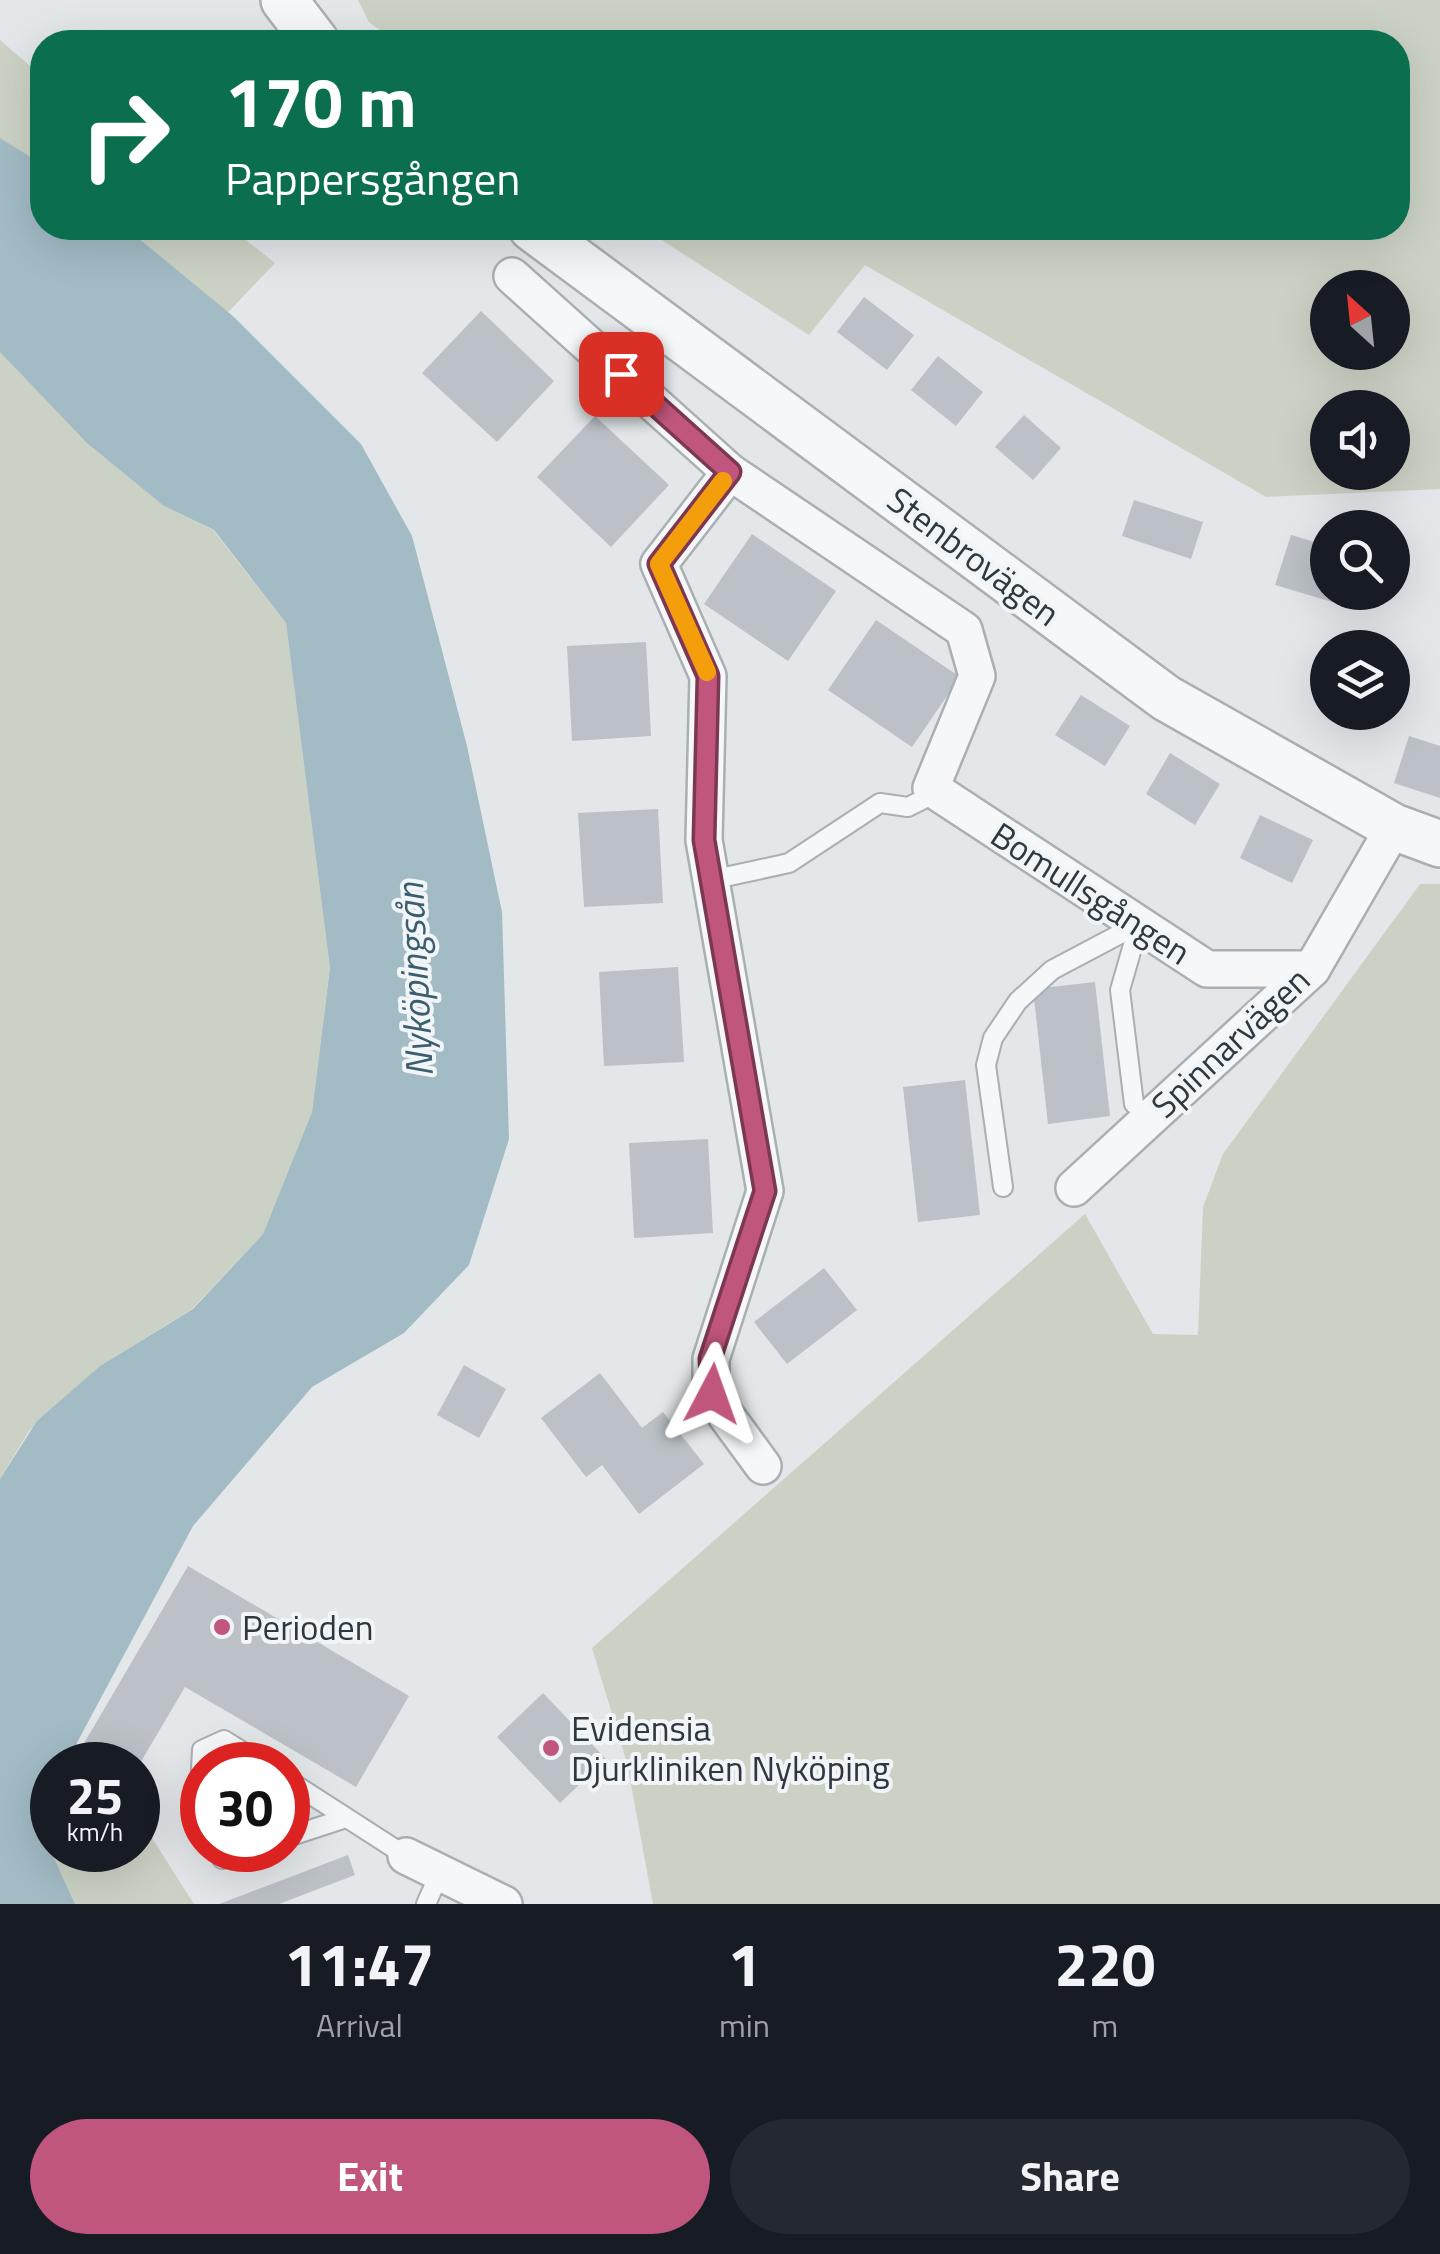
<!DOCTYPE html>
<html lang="en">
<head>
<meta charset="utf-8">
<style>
	:root { --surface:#171b24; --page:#242831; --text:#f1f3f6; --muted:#9ea1a6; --accent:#c0567d }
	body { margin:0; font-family:"Titillium Web",sans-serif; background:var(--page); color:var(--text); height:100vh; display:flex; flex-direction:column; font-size:38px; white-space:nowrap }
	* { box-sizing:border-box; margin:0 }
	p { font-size:32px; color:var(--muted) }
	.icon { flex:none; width:55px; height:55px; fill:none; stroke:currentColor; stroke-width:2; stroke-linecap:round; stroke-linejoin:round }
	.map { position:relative; height:1904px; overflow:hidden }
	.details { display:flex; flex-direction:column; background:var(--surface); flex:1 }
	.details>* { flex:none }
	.hud { position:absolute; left:30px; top:30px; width:1380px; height:210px; border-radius:40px; box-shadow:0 10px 40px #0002; background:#0b6e4f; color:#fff; overflow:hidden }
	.needle { width:65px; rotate:333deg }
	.controls { position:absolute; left:1310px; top:270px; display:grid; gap:20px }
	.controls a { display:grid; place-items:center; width:100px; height:100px; border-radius:50%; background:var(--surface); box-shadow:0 10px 40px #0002; font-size:50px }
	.speed { position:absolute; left:30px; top:1742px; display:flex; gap:20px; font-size:50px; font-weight:700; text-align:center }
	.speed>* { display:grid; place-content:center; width:130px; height:130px; border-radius:50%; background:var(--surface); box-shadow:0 10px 40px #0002; line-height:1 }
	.speed small { font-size:25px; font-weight:400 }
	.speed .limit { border:15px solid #d22; background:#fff; color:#111 }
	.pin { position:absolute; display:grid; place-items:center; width:85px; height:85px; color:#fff; margin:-42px; border-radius:20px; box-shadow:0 5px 15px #0006 }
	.me { position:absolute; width:110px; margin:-55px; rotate:4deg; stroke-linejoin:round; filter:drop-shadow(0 0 8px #0008) }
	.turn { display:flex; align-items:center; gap:35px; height:210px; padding:0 30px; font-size:45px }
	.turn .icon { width:130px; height:130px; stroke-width:2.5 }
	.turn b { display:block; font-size:70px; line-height:85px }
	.eta { display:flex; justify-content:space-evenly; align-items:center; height:170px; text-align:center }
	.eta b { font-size:60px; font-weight:700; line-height:70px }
	.cta { display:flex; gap:20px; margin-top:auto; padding:20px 30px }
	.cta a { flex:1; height:115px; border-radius:60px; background:var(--accent); color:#fff; font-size:40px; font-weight:700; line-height:115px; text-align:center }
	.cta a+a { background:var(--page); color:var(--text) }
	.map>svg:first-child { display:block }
	.green { fill:#cbd2c5; fill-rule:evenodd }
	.water { fill:#a2bbc5 }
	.building { fill:#bbc1c6 }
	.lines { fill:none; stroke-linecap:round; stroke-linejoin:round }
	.service-casing { stroke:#a9afb3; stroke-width:22 }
	.minor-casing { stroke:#a9afb3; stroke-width:40 }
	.tertiary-casing { stroke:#a9afb3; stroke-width:50 }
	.service { stroke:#f5f7f8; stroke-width:18 }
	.minor { stroke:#f5f7f8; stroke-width:35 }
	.tertiary { stroke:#f5f7f8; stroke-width:45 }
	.route-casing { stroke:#7d3851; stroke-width:25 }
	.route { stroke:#c0567d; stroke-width:18 }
	.slow { stroke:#f59e0b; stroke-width:18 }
	.poi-dot { fill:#c0567d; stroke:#f2f5f7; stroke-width:4 }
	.labels { text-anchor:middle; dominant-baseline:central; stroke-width:8; stroke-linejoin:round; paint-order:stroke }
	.street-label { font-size:35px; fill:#2d3840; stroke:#f2f5f7 }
	.poi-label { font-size:35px; fill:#2d3840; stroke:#f2f5f7; text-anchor:start }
	.water-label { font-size:38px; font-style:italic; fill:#3b5e6f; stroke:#f2f5f7 }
</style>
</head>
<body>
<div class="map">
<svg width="1440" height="1904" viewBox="0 0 1440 1904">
	<rect width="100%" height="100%" fill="#e3e7e9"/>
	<g class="green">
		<path d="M358,0H1440V489L1266,497L865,265L809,335L643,228H1398V42H395L369,22ZM1328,288H1392V352H1328ZM1328,408H1392V472H1328Z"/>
		<polygon points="0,40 42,76 42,228 231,228 275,263 103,443 164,506 213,530 286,623 330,967 312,1112 263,1234 192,1309 100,1366 29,1431 0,1479"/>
		<polygon points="1420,884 1440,884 1440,1904 653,1904 627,1763 592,1648 1085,1214 1153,1334 1198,1335 1203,1207 1223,1154"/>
		<polygon points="52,1792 52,1850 138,1850 138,1816 194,1904 75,1904 38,1823"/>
	</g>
	<polygon class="water" points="0,138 42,164 42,228 126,228 234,317 361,444 412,536 467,746 502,912 509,1139 469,1265 404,1333 312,1387 193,1526 65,1765 52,1765 52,1792 38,1823 75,1904 0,1904 0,1479 37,1421 100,1366 193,1309 263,1234 312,1112 330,968 286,623 214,530 164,506 87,443 0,352"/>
	<g class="building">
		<polygon points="864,297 914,335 887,370 837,332"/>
		<polygon points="481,311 554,381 497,442 422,373"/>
		<polygon points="938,356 983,392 956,426 911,390"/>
		<polygon points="1024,415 1061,448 1033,480 995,447"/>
		<polygon points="595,416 669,485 611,547 537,477"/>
		<polygon points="1134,500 1203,522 1191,559 1122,536"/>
		<polygon points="752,534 836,591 788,661 704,604"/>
		<polygon points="1291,535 1328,546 1328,592 1353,592 1349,607 1275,585"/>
		<polygon points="876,620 960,677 912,747 828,690"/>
		<polygon points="646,642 651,736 572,741 567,646"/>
		<polygon points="1081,695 1130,726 1105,766 1055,735"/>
		<polygon points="1409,736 1440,746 1440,798 1394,783"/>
		<polygon points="1170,753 1220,784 1195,825 1146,794"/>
		<polygon points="658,809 663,903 584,907 578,813"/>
		<polygon points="1260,815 1313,840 1292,883 1240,858"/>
		<polygon points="678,967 684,1062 604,1066 599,972"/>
		<polygon points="1095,982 1110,1116 1048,1124 1033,989"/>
		<polygon points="965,1080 980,1215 918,1222 903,1087"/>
		<polygon points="708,1139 713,1233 634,1238 629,1143"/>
		<polygon points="824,1268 857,1310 787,1364 754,1322"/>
		<polygon points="464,1365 506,1389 479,1438 437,1415"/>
		<polygon points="600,1373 642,1428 663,1412 704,1464 639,1514 602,1465 586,1477 541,1418"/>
		<polygon points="188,1566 409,1696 356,1787 185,1687 139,1765 78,1765 73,1762"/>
		<polygon points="543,1693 606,1759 560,1803 497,1737"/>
		<polygon points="348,1855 355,1875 279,1904 219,1904"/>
	</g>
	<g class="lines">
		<g class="service-casing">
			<g id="service">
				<polyline points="711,880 789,863 880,803 908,807 938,792"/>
				<polyline points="1134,1104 1120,990 1139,924"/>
				<polyline points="1003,1187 986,1065 993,1038 1018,1001 1052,970 1139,924"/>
				<polyline points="288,1780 406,1856"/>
				<polyline points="202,1815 199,1808 202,1750 224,1740 264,1765"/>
				<polyline points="288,1837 346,1818"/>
				<polyline points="218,1850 222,1859 249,1850"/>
				<polyline points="426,1904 439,1875"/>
			</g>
		</g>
		<g class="minor-casing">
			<g id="minor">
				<polyline points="512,276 730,472 964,630 977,676 931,788 1207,969 1312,969"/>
				<polyline points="730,472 659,564 708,676 704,840 765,1191 711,1359 711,1395 763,1466"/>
				<polyline points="1074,1188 1312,969 1394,827"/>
				<polyline points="406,1856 504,1904"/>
			</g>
		</g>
		<g class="tertiary-casing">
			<g id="tertiary">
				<polyline points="284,0 316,42"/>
				<polyline points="532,228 1166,698 1394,827 1440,844"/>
			</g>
		</g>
		<use href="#service" class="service"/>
		<use href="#minor" class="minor"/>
		<use href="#tertiary" class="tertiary"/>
	</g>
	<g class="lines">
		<g class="route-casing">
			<polyline id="route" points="621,374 730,472 659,564 708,676 704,840 765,1191 710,1359 712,1394"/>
		</g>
		<use href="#route" class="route"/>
		<polyline class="slow" points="707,672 659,564 723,481"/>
	</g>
	<g class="poi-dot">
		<circle cx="222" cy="1627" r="10"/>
		<circle cx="551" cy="1748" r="10"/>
	</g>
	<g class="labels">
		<g class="street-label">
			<text transform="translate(974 556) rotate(37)">Stenbrovägen</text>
			<text transform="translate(1091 893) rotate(33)">Bomullsgången</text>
			<text transform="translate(1230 1042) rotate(-43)">Spinnarvägen</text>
		</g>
		<g class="poi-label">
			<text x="242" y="1627">Perioden</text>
			<text x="571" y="1728">Evidensia<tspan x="571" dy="40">Djurkliniken Nyköping</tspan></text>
		</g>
		<g class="water-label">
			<text transform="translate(414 980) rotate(-93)">Nyköpingsån</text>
		</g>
	</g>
</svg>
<div class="controls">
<a><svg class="needle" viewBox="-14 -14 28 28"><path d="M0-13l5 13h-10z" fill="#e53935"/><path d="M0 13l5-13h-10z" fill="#9ea1a6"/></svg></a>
<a><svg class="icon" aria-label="sound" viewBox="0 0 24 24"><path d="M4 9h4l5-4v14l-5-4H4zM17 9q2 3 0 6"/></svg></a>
<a><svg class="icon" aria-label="search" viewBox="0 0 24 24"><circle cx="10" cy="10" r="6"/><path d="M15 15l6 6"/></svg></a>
<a><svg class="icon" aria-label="layers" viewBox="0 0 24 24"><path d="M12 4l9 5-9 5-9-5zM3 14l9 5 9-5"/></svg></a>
</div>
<div class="speed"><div>25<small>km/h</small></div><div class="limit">30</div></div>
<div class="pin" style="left:621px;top:374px;background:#d93025"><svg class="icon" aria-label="arrive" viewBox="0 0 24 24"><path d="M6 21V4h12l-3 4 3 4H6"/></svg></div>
<svg class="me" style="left:712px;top:1394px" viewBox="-20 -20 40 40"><path d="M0-17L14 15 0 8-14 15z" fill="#c0567d" stroke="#fff" stroke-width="4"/></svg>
<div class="hud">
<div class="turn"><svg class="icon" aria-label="right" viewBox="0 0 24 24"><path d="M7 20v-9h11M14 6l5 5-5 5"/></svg><div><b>170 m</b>Pappersgången</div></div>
</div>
</div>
<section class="details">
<div class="eta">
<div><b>11:47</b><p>Arrival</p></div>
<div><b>1</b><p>min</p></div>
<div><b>220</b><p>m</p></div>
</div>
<div class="cta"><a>Exit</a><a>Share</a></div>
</section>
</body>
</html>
